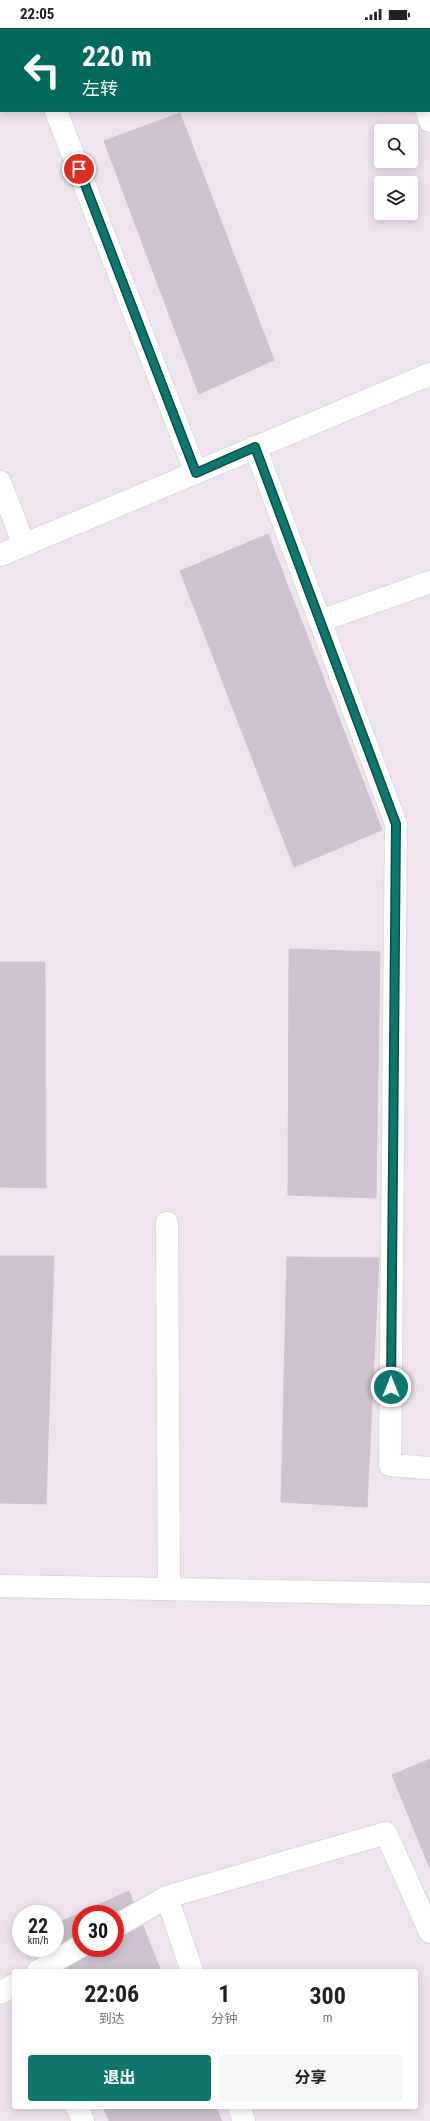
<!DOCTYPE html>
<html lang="zh">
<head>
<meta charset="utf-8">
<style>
	:root { --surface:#fff; --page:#f6f6f6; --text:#202124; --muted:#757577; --accent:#0f766e }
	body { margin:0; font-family:"Roboto Condensed","Noto Sans SC",sans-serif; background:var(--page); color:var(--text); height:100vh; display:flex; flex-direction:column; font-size:15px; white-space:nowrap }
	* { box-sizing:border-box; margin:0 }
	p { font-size:13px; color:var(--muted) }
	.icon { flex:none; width:22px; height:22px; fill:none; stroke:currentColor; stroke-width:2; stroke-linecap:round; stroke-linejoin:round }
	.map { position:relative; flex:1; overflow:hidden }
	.panel { position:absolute; left:12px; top:1941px; width:406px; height:140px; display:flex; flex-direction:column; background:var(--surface); border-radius:4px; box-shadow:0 2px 10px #0003 }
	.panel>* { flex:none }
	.guide { position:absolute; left:0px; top:0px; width:430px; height:84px; box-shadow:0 2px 10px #0003; background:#00695c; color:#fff; overflow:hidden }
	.buttons { position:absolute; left:374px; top:96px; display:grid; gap:8px }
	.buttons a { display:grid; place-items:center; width:44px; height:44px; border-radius:4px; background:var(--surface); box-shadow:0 2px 10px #0003; font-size:20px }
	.speed { position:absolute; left:12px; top:1877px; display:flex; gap:8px; font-size:20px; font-weight:700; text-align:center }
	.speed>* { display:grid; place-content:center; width:52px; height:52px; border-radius:50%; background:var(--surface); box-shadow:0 2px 10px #0003; line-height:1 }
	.speed small { font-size:10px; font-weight:400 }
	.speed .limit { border:6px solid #d22; background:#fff; color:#111 }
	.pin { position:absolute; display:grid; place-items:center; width:34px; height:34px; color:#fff; margin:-17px; border:2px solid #fff; border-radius:50%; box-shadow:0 1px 4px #0007 }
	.me { position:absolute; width:44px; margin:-22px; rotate:0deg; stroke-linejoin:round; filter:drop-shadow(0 0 3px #0008) }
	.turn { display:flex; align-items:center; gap:14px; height:84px; padding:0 16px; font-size:18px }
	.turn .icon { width:52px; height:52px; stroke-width:2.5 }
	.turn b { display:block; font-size:28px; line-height:34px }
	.eta { display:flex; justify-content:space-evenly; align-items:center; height:68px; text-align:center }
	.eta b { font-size:24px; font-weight:700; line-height:28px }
	.button { display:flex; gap:8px; margin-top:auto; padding:8px 16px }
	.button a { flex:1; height:46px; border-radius:4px; background:var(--accent); color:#fff; font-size:16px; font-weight:700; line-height:46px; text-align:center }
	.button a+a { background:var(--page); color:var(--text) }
	.status { display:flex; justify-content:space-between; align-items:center; height:28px; padding:0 20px; background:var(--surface); direction:ltr }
	.status svg { height:11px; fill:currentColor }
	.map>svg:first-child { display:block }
	.building { fill:#cdc2cd; stroke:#d5c1d4; fill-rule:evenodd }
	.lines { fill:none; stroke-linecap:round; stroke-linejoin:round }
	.street-casing { stroke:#d6ded6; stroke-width:24 }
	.street { stroke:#fff; stroke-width:22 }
	.route-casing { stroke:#0a4d48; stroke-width:10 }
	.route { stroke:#0f766e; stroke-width:7 }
</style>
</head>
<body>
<div class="status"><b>22:05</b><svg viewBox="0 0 49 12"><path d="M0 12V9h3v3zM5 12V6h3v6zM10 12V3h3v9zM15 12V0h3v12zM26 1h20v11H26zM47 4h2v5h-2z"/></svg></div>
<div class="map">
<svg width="430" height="2093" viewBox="0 0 430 2093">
	<rect width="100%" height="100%" fill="#efe4ee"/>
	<g class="building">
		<rect x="63" y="0" width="81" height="1"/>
		<polygon points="180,85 274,332 199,366 104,113"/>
		<polygon points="268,506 382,802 294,839 180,543"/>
		<polygon points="289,921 380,924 376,1170 288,1167"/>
		<polygon points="0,934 45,934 46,1160 0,1159"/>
		<polygon points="0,1228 54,1228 46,1476 0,1475"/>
		<polygon points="287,1229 379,1230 367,1479 281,1474"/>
		<polygon points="430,1731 430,1841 392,1747"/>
		<path d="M129,1863L161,1943H49L40,1920H55V1896ZM81,1886H115V1920H81Z"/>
		<polygon points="103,2079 216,2079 222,2093 109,2093"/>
	</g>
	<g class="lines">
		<g class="street-casing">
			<g id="street">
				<polyline points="25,0 25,1"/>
				<polyline points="399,0 400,1"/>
				<polyline points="56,83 196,445"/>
				<polyline points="427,83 430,93"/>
				<polyline points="255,419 396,796 390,1437 430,1440"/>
				<polyline points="0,454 24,517"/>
				<polyline points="0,527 430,346"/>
				<polyline points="320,593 430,554"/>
				<polyline points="167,1195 169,1561"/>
				<polyline points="0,1558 430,1566"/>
				<polyline points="115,1899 167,1869"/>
				<polyline points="38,1943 81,1918"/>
				<polyline points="192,1943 167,1869 386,1805 430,1904"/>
				<polyline points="0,1965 14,1957"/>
				<polyline points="77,2079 83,2093"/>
				<polyline points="239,2079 244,2093"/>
			</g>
		</g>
		<use href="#street" class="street"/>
	</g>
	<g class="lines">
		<g class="route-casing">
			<polyline id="route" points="79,141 196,445 255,419 396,796 391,1359"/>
		</g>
		<use href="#route" class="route"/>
	</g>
</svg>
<div class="buttons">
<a><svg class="icon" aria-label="search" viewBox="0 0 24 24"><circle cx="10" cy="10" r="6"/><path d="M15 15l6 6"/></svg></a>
<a><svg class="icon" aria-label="layers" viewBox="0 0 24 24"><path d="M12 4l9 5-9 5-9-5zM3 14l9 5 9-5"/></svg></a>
</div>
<div class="speed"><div>22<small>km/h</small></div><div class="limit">30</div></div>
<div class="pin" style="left:79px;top:141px;background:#d93025"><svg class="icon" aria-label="arrive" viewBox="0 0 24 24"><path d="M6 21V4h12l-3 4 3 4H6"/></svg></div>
<svg class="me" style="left:391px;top:1359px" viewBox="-20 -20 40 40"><circle r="17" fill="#0f766e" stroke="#fff" stroke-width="3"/><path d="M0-11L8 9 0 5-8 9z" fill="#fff"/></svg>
<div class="guide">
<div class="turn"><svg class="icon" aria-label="left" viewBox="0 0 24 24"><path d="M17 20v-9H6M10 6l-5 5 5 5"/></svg><div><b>220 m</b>左转</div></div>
</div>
<section class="panel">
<div class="eta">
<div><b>22:06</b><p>到达</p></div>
<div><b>1</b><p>分钟</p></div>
<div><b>300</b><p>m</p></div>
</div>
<div class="button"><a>退出</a><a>分享</a></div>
</section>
</div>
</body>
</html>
